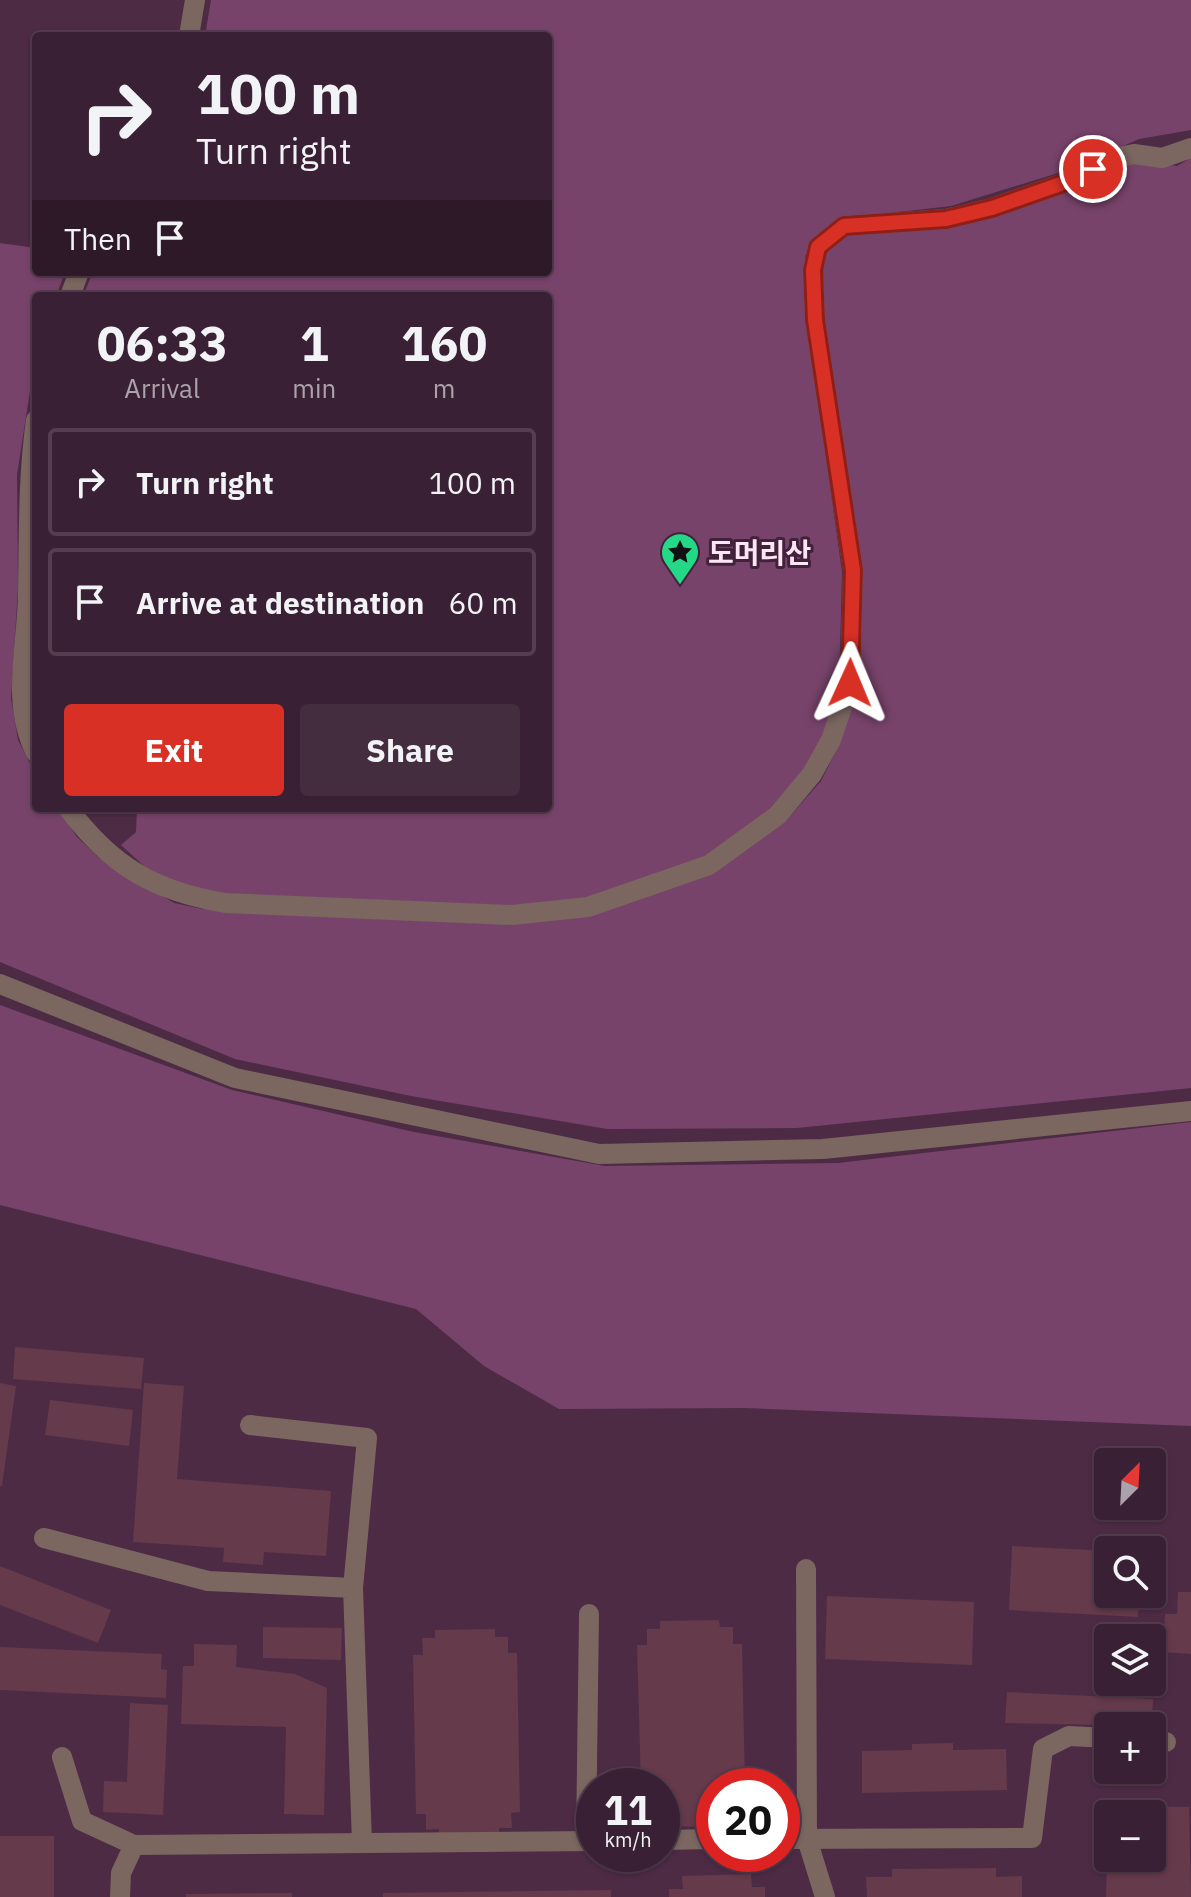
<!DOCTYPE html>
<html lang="en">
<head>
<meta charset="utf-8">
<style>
	:root { --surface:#3a2034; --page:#452d40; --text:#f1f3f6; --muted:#aba3ac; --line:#543e4f; --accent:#d93025 }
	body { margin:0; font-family:"IBM Plex Sans","Noto Sans KR",sans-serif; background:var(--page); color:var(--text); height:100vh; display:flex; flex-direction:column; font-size:30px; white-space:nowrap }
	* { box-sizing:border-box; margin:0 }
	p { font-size:26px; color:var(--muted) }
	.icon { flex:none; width:44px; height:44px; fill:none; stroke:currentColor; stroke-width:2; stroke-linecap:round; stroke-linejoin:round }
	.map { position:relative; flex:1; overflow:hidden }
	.side { position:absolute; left:32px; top:292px; width:520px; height:520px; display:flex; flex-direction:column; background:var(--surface); border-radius:8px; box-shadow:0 2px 6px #0004,0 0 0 2px var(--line) }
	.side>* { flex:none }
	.top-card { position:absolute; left:32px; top:32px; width:520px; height:244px; border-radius:8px; box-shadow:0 2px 6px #0004,0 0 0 2px var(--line); background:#3a2034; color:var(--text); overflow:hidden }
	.needle { width:52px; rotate:24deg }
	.controls { position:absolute; left:1094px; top:1448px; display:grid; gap:16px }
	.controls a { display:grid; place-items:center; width:72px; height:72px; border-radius:8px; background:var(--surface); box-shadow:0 2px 6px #0004,0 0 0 2px var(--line); font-size:40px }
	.speed { position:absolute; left:576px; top:1768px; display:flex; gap:16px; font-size:40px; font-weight:700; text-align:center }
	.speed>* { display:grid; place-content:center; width:104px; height:104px; border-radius:50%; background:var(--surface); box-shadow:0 2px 6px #0004,0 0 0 2px var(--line); line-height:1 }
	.speed small { font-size:20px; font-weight:400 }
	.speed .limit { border:12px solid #d22; background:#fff; color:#111 }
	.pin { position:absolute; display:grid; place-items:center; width:68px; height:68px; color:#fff; margin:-34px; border:4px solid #fff; border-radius:50%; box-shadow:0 2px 8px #0007 }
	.me { position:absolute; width:88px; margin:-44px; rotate:1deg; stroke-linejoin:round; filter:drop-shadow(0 0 6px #0008) }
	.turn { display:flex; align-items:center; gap:28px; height:168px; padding:0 32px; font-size:36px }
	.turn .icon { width:104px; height:104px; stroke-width:2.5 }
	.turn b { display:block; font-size:56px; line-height:68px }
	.then { display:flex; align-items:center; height:76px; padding:0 32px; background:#0003; gap:16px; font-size:30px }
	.eta { display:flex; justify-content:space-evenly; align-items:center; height:136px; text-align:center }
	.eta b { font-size:48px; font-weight:700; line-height:56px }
	.button { display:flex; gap:16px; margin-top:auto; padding:16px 32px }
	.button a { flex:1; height:92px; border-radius:8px; background:var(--accent); color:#fff; font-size:32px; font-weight:700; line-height:92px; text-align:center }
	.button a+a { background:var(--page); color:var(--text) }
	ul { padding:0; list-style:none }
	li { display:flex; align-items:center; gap:24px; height:108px; margin:0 16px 12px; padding:0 16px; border:4px solid var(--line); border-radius:8px }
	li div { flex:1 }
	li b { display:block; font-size:30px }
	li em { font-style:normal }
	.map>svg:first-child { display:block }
	.green { fill:#78436b }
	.building { fill:#653a4a }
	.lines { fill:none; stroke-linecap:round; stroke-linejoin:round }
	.minor { stroke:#7b6660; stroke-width:20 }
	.route-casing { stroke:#8d1f18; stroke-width:20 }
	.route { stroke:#d93025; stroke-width:14 }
	.labels { text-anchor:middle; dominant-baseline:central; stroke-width:6; stroke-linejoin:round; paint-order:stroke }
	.poi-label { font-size:28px; font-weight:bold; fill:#fce6f5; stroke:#42213a; text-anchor:start }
</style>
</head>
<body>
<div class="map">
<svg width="1191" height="1897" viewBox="0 0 1191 1897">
	<rect width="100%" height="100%" fill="#4d2b45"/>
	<g class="green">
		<polygon points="211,0 1191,0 1191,130 1139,139 1071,169 951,206 837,219 814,241 805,256 808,328 842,572 839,690 825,737 801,775 766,816 697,862 584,901 500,909 220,895 175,882 145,867 121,845 136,832 137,808 548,808 548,296 83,296 93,272 548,272 548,36 205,36"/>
		<polygon points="1191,158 1191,1088 797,1128 607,1129 411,1096 235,1059 0,962 0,243 36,248 36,272 65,272 56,296 36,296 36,353 17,474 18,588 11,699 18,740 36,775 36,808 59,808 76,836 98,857 174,903 202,909 313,915 512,920 711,869 785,822 821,781 840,743 860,681 824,325 823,255 836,239 852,235 945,229 988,219 1131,160 1177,166"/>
		<polygon points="0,1005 232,1090 414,1132 605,1166 838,1163 1191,1122 1191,1426 744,1408 559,1409 484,1366 416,1309 0,1205"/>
	</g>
	<g class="building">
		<polygon points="15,1347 144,1358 141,1389 13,1379"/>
		<polygon points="0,1383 16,1386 2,1486 0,1486"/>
		<polygon points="144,1383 184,1386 177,1479 331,1491 326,1556 264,1552 263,1565 223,1562 224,1548 133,1542"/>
		<polygon points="50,1400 133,1410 129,1446 45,1435"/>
		<polygon points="1012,1546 1108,1551 1108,1594 1139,1594 1138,1617 1009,1610"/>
		<polygon points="0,1566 111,1610 98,1643 0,1605"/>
		<polygon points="1178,1592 1191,1592 1191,1654 1163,1652 1165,1614 1177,1614"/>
		<polygon points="827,1596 974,1602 972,1665 825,1659"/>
		<polygon points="719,1620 720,1627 733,1627 733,1644 742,1644 745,1786 714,1786 714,1826 664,1827 662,1786 641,1786 637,1645 647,1645 647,1629 660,1629 660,1621"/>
		<polygon points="263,1627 342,1628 341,1660 263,1658"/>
		<polygon points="495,1629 495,1637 508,1637 508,1653 517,1653 520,1812 511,1813 512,1828 499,1828 499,1835 439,1836 439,1829 426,1830 426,1814 416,1814 413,1655 423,1655 422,1638 435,1638 435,1630"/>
		<polygon points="194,1644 237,1645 236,1667 295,1674 327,1688 324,1815 284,1814 286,1727 181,1724 183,1666 194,1666"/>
		<polygon points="0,1647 162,1654 161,1669 167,1670 166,1698 0,1690"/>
		<polygon points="1007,1692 1153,1699 1152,1726 1005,1723"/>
		<polygon points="130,1703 168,1705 163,1815 103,1812 104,1781 127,1782"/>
		<polygon points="953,1743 953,1750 1006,1749 1007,1790 862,1793 862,1751 912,1750 912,1744"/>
		<polygon points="1127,1806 1189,1807 1191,1897 1106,1897 1107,1858 1152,1858 1152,1814 1108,1814 1108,1811 1127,1811"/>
		<rect x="0" y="1836" width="54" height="61"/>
		<polygon points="996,1868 996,1877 1022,1876 1022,1897 867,1897 866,1877 892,1877 892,1869"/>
		<polygon points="751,1874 752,1887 765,1887 765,1897 669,1897 669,1889 683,1889 682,1876"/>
		<polygon points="611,1890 611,1897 383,1897 383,1893"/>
		<polygon points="292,1893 292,1897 186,1897 186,1894"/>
	</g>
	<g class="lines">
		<g class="minor">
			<polyline points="189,36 195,0"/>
			<polyline points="70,296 79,272"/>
			<path d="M36,420C28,477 29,533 28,591C28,644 10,703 36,753"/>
			<path d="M68,808C111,866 154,891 225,903L512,915L588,907L709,865L778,815L812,774L831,740L850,683L853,570L815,320L813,270L818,247L844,226L946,219L992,208L1075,179L1110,159L1134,154L1162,158L1191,148"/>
			<polyline points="0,984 235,1078 599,1154 823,1149 1191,1111"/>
			<polyline points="250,1425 367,1438 353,1588"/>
			<polyline points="44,1538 208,1581 353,1588 362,1843"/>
			<polyline points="806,1569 807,1839 825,1897"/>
			<polyline points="1152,1741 1166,1742"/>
			<polyline points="62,1757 82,1821 134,1845"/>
			<polyline points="782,1839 1032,1838 1043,1749 1069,1736 1108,1738"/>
			<polyline points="662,1840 714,1839"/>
			<polyline points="586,1841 589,1614"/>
			<polyline points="120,1897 121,1873 134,1845 594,1841"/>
		</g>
	</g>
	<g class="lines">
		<g class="route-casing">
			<polyline id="route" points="850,683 853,570 815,320 813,270 818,247 844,226 946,219 992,208 1075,179 1093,169"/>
		</g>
		<use href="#route" class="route"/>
	</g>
	<defs>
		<g id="sight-pin" transform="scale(2)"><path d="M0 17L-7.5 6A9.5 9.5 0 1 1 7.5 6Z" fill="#23d886" stroke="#42213a"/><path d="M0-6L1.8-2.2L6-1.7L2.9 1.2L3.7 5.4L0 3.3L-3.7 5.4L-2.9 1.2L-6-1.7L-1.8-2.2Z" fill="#111"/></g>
	</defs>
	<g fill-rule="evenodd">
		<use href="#sight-pin" x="680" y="552"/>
	</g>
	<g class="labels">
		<g class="poi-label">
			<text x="708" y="552">도머리산</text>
		</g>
	</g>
</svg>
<div class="controls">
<a><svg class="needle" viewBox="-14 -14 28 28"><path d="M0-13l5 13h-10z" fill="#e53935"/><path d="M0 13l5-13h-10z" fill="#aba3ac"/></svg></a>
<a><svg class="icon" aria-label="search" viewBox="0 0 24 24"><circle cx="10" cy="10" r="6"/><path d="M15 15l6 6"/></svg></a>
<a><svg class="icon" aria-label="layers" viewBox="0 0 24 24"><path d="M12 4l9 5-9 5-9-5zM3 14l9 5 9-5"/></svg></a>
<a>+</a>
<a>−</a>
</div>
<div class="speed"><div>11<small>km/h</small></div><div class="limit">20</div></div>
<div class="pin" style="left:1093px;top:169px;background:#d93025"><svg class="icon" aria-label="arrive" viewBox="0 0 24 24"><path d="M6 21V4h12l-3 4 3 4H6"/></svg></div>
<svg class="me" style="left:850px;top:683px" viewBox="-20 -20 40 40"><path d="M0-17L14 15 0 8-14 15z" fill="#d93025" stroke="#fff" stroke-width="4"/></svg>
<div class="top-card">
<div class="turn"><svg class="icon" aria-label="right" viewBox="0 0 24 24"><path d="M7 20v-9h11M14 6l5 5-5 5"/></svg><div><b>100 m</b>Turn right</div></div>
<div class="then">Then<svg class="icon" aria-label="arrive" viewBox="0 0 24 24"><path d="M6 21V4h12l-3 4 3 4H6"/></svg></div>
</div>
<section class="side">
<div class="eta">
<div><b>06:33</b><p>Arrival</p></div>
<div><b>1</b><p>min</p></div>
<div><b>160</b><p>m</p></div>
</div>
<ul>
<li><svg class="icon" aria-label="right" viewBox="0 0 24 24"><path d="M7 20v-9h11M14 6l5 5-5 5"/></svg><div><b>Turn right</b></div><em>100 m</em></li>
<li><svg class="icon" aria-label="arrive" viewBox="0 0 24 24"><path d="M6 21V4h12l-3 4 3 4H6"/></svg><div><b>Arrive at destination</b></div><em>60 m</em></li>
</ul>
<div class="button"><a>Exit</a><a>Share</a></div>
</section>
</div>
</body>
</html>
